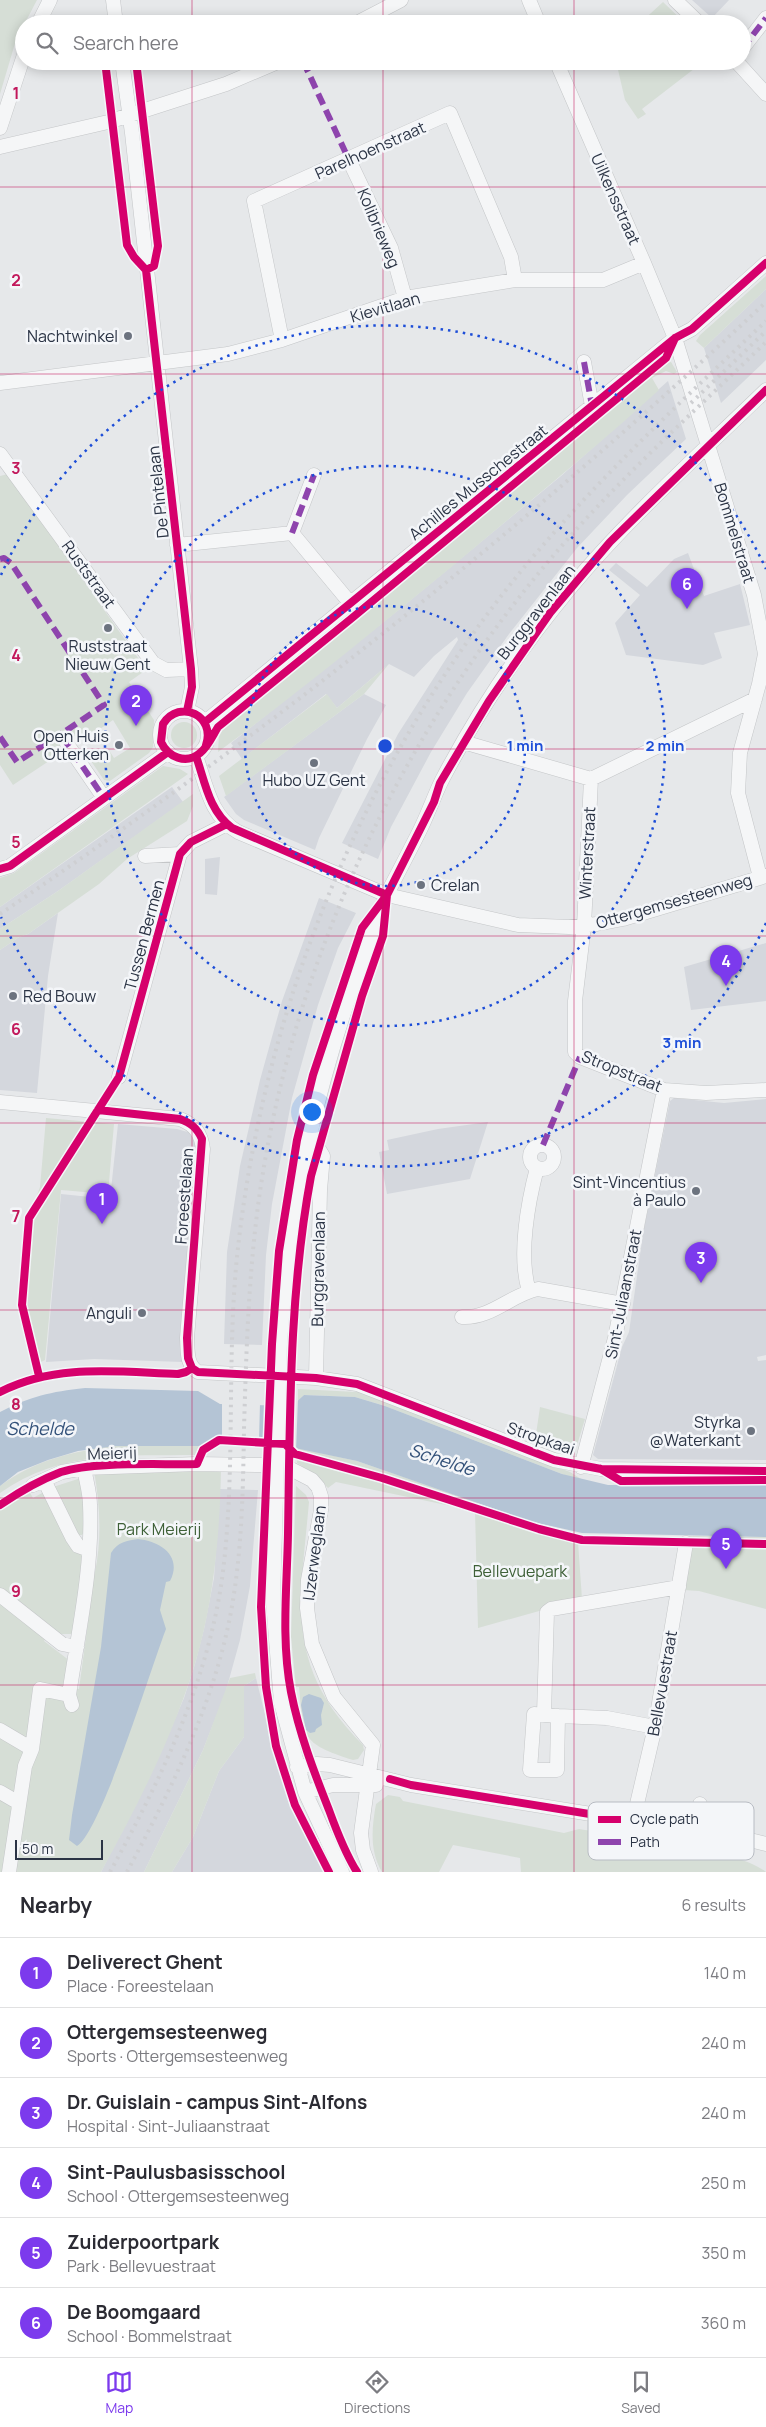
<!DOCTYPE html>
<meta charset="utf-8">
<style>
:root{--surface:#fff;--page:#f7f7f7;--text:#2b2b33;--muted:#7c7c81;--line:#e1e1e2;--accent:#7c3aed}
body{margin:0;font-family:Manrope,sans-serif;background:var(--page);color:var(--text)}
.scale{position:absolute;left:15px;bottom:12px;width:88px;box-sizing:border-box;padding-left:5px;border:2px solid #2b3445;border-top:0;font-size:14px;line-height:18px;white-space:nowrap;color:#2b3445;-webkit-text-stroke:4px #f4f6f9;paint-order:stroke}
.you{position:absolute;left:311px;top:1111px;width:18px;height:18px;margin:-12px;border:4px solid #fff;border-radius:50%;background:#1a73e8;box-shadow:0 0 0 8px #1a73e833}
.badge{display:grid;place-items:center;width:32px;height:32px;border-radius:50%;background:var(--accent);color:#fff;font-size:16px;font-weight:700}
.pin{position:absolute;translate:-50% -41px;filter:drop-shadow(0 1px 2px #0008)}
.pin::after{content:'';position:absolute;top:26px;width:18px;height:15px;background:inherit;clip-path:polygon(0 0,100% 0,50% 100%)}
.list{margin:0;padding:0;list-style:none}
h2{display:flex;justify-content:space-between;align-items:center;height:65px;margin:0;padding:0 20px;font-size:21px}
h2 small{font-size:16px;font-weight:400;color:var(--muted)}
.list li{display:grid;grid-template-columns:32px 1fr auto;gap:15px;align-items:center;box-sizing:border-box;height:70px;padding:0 20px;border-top:1px solid var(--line)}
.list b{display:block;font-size:19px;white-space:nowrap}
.list p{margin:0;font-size:16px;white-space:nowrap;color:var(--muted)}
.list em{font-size:16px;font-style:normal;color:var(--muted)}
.icon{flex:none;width:28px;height:28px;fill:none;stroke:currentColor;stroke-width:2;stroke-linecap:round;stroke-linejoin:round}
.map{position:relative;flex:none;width:766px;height:1872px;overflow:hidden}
.search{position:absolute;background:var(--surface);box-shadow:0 2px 12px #0003;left:15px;right:15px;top:15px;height:55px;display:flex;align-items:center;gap:12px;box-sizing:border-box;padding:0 18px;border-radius:28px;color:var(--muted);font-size:19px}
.sheet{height:485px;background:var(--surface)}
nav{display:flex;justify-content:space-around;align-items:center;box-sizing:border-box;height:70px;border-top:1px solid var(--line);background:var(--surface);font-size:14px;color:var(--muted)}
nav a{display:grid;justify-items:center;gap:2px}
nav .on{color:var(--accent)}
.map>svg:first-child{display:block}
.built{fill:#d4d7dd}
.green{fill:#d6ded6;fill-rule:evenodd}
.water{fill:#b4c4d5}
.pier{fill:#e6e8ea}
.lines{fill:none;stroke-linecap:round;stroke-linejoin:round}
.minor-casing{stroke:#c4c6c8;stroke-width:15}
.minor{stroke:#f5f6f7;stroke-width:14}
.rail{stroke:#cecfd2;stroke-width:4;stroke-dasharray:2.5 5;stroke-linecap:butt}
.minor-bridge-casing{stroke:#c4c6c8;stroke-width:15;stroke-linecap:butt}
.minor-bridge{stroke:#f5f6f7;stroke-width:14}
.quiet{stroke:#8e44ad;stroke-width:6;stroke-dasharray:12 6;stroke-linecap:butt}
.cycleway-casing{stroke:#f4f6f9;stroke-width:11}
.cycleway{stroke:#d6006c;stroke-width:8}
.grid{fill:none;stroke:#c2185b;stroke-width:1;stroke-opacity:0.55}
.ring{fill:none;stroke:#1d4ed8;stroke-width:2.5;stroke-dasharray:2.5 5}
.poi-dot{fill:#6c737f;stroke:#f4f6f9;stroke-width:2}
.labels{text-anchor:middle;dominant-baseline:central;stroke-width:5;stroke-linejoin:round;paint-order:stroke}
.street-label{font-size:16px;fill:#2b3445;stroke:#f4f6f9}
.poi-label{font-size:16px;fill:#2b3445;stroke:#f4f6f9;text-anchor:end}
.park-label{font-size:16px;fill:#3f6138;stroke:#f4f6f9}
.water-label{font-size:18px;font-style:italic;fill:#34527a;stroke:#f4f6f9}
.key{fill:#f4f6f9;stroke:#b8bcc3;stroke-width:1}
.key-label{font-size:14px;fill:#2b3445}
.grid-label{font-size:16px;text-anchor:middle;font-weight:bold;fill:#c2185b;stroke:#f4f6f9;stroke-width:5;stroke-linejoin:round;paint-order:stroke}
.centre{fill:#1d4ed8;stroke:#f4f6f9;stroke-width:2.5}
.ring-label{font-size:15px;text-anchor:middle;font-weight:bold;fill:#1d4ed8;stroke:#f4f6f9;stroke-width:5;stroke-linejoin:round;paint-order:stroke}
</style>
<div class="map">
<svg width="766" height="1872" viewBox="0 0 766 1872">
<rect width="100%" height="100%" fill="#e6e8ea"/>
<path class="built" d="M 692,0 L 729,0 L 712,18 Z
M 766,289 L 766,360 L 721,403 L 704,348 Z
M 668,381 L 686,439 L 627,495 L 577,548 L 509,634 L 467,693 L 431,752 L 391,827 L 378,859 L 342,843 L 398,734 L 458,640 L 457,637 L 434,656 L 414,677 L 389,664 L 337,708 L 326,694 L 242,759 L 231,743 L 401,608 L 561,476 Z
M 688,553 L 704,596 L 740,584 L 750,625 L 714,633 L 722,658 L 703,665 L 626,655 L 615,623 L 640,595 L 609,570 L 616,563 L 647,587 L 674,559 Z
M 364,694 L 386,705 L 367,739 L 319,838 L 315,850 L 244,820 L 236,814 L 224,797 Z
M 172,787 L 183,802 L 58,891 L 0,929 L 0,907 Z
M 220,857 L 217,895 L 205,894 L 205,859 Z
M 319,898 L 356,913 L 338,948 L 318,1005 L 292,1098 L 272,1204 L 266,1255 L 262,1345 L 224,1344 L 227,1252 L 240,1166 L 260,1080 L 282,1001 Z
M 58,913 L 48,976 L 37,1093 L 0,1090 L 0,950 L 19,937 L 28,934 Z
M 766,943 L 766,1001 L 691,1010 L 684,967 Z
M 674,1098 L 724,1103 L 766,1099 L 766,1355 L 757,1357 L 758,1361 L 766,1360 L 766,1460 L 598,1459 L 593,1455 L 622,1347 L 629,1332 L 643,1234 L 670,1101 Z
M 488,1122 L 470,1179 L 387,1194 L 379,1152 L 389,1150 L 387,1140 L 438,1129 Z
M 118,1124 L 177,1129 L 191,1133 L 197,1145 L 183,1362 L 94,1359 L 46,1362 L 61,1194 L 110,1199 Z
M 220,1489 L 258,1490 L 250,1586 L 240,1640 L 225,1694 L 203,1750 L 144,1872 L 101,1872 L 160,1754 L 184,1698 L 195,1664 L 204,1629 L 214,1578 Z
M 256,1678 L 280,1775 L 327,1872 L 172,1872 L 193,1837 L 219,1771 L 244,1737 L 244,1686 Z"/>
<path class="green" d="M 0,0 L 37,0 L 16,40 L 0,94 Z
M 663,2 L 686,24 L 639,24 Z
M 616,61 L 703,61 L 703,62 L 642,109 L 646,114 L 638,119 L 625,100 Z
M 766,276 L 766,289 L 704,348 L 696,341 L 700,335 Z
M 658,355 L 664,363 L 671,362 L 677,372 L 674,374 L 666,371 L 652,378 L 659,390 C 591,452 519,510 449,569 C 373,631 297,694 218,752 L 219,733 L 225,725 L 219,716 Z
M 8,474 L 143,665 L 139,668 L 141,672 L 146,670 L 129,682 L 154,720 L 153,747 L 149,753 L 110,781 L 104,780 L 91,761 L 109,750 L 114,758 L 130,748 L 113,720 L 90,736 L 88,732 L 74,740 L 76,743 L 13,785 L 0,765 L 0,476 Z
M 389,664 L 364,694 L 226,796 L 219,776 L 327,694 L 337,708 Z
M171 735a13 13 0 1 1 26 0a13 13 0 1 1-26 0Z
M 163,766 L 180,769 L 188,774 L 0,907 L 0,878 L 14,873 Z
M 193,794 L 193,806 L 187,821 L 127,859 L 99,884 L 28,934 L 19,937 L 0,950 L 0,929 L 58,891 Z
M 46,1118 L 114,1124 L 108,1194 L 61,1190 L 45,1360 L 39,1363 L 33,1332 L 24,1305 L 28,1220 L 40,1187 Z
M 298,1389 L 356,1392 L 357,1390 L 570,1472 L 586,1482 L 562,1474 L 385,1406 L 355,1397 L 304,1395 L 298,1401 Z
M 540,1407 L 585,1419 L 574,1455 L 535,1441 Z
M 116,1446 L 200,1446 L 196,1455 C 126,1456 61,1450 0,1493 L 0,1486 C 35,1460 73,1451 116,1446 Z
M 298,1448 L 357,1461 L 479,1503 L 475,1511 L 542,1533 L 578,1542 L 582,1599 L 478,1628 L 475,1511 L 336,1482 L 328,1488 L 313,1473 L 297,1463 Z
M 221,1468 C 220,1528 215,1588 200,1646 C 179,1725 140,1801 101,1872 L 0,1872 L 0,1510 L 29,1491 L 33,1498 L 53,1487 L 81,1478 C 83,1492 91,1524 82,1535 L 77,1535 L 95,1572 C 102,1539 100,1505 94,1471 ZM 77,1606 L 90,1607 L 79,1689 L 66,1687 L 70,1661 L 44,1641 L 52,1631 L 56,1634 L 73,1634 Z
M 296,1486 L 306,1495 L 309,1502 C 300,1604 284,1666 363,1745 L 364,1750 L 358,1759 L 353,1760 C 300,1743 304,1738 299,1687 L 296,1687 L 291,1637 Z
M 690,1536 L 766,1537 L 766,1609 L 699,1591 L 683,1590 Z
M 255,1673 L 256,1678 L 244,1686 L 244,1737 L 219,1771 L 193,1837 L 172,1872 L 144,1872 L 203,1750 L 230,1678 Z
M 388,1795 L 400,1797 L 403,1801 L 564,1833 L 579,1829 C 620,1836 739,1849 766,1872 L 521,1872 L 520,1858 L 453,1845 L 439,1872 L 382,1872 C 369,1850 372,1827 376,1804 Z"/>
<path class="water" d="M 85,1388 L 198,1391 L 220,1404 L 292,1406 L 304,1395 L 355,1397 L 385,1406 L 562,1474 L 608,1485 L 766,1484 L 766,1537 L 582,1533 L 529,1521 L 357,1461 L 295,1448 L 288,1441 L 218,1438 L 200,1446 L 116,1446 L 78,1451 L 48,1460 L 18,1472 L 0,1486 L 0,1412 C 31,1396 50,1392 85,1388 Z
M 138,1539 C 160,1541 183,1556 170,1581 L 166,1582 L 160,1610 L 166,1629 C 152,1665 101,1832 77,1846 L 69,1840 L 72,1815 L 101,1647 L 111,1553 C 118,1542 125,1541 138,1539 Z
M 309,1694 L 321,1698 L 324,1703 L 321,1715 L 322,1725 L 316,1729 L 315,1732 L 310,1733 L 306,1730 L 301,1705 L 303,1697 Z"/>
<path class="pier" d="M 298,1398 L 296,1451 L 287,1444 L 265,1443 L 266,1403 L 291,1404 Z
M 222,1401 L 260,1403 L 259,1442 L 222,1440 Z
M 614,1482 L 766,1482 L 766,1484 L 621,1484 Z"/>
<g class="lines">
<defs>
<path id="minor" d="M 113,0 L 116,24
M 529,0 L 539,24
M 675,0 L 700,24
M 38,24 L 50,0
M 355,24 L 401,0
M 742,49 L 766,18
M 122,61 L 132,133 L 191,669 L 192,687 L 187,711
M 556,61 L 644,263 L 675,338 L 754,595 L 765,654 L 759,684 L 740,753 L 738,793 L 760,877
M 736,61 L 766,94
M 0,128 L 24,55
M 0,147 L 108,122 L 226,84 L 280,61
M 349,160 L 391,248 L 405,298
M 282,340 L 254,201 L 450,113 L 511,257 L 515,280
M 584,362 L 592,406
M 0,383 L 228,354 L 282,340 L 405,298 L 515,280 L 603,280 L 644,263
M 0,454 L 153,663 L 166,670 L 191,669
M 292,533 L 314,475
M 177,545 L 292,533 L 351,604
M160 735a24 24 0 1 1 48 0a24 24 0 1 1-48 0Z
M 205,722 L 675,338 L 692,329 L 766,263
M 463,742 L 591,779 L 755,699
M 67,744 L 104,798
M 196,756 C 206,784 210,816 238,832 L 387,895 L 518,925 L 569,927 L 597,924 L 623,919 L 766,876
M 591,779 L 584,926 L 575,1001 L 575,1052 L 580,1057 L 664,1090 L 706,1093 L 766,1090
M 145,856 L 180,854
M 0,869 L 10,866 L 168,752
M 119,1077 L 180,854 L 191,842 L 227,824
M 0,1102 L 180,1119 C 195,1125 201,1133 203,1149 L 187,1338 C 188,1351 186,1365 198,1372 L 316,1378 L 357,1384 L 554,1460 L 601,1469 L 766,1471
M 310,1134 L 323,1156 L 320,1190 L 316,1378
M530 1157a12 12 0 1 1 24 0a12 12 0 1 1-24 0Z
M 529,1291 C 518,1256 528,1202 537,1168
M 462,1317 C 491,1319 512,1294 538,1289 L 623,1304
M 280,1344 C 288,1213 316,1085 362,961 C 370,939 377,916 387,894 C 398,873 409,852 420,830 C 428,814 434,796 442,780 C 478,711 522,646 571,587 C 630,516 700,454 766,390
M 581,1467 L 615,1338 L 664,1090
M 44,1480 L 72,1537 L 78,1546 L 89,1550
M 33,1485 L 62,1472 L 84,1468 L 197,1464 L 261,1465 L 287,1467 L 312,1480 L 318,1487 L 321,1496 L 321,1510 L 308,1580 L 307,1608 L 312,1644 L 334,1697 L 373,1745 L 361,1833 L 363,1850 L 371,1872
M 276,1499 L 273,1602 L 281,1703 L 305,1792 L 342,1872
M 0,1595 L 62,1644 L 77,1647
M 72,1705 L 69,1695 C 78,1633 93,1568 90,1505 C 90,1493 86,1480 84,1468
M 534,1714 L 558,1716 L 557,1770 L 530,1770 Z
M 544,1714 L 547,1612 L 551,1609 L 679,1587
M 558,1716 L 607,1718 L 655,1727
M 0,1730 L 32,1749
M 297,1767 L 317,1764 L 330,1765 L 411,1785 L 746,1839 L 766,1844
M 0,1792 L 19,1803
M 305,1792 L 333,1785 L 376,1785
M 633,1821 L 655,1727 L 686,1543
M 694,1831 L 700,1804
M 9,1872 L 25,1766 L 32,1749 L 40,1689 L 69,1695"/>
</defs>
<use href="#minor" class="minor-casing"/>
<use href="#minor" class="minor"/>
<path class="rail" d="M 691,403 L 766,331
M 0,914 C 271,731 528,526 766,302
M 110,1872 C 160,1781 207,1684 222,1579 C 237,1467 225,1352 239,1239 C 269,988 373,743 538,551 C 608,469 688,395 766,321
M 127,1872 C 170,1791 212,1708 230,1617 C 242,1555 243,1492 244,1429 C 246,1360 248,1291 256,1222 C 285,976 397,736 559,549 C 623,475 696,410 766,342"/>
<defs>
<path id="minor-bridge" d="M 276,1499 L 280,1344"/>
</defs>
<use href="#minor-bridge" class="minor-bridge-casing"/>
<use href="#minor-bridge" class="minor-bridge"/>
<path class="quiet" d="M 742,49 L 766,18
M 303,61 L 349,160
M 584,362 L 592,406
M 292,533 L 314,475
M 0,559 L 4,558 L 11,563 L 104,705 L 64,732
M 0,737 L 17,762 L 64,732 L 64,739 L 104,798
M 543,1145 L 580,1057"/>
<defs>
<path id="cycleway" d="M 105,61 L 127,245 L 134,257 L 146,270
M 136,61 L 158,246 L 154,266 L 146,270
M 146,270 L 191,669 L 192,687 L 187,711
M 205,722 L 675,338 L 692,329 L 766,263
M 206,745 C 216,716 180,698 163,724 L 161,742 C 168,757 186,765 200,753 C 208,747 213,735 218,727 L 352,618 L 666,358 L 675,338
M 196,756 C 205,782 209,811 232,828 L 387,895
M 0,869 L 10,866 L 168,752
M 98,1110 L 180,1119 C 191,1123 197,1128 202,1139 L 187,1338 L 188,1358 L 192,1368
M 192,1368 L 198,1372 L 316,1378 L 357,1384 L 554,1460 L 601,1469 L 766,1471
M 39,1376 L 22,1305 L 29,1218 L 119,1077 L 180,854 L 191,842 L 227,824
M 0,1392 C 56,1363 118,1372 178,1374 L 186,1372 L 192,1368
M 601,1469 L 621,1481 L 766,1480
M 0,1505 C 19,1492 40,1480 61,1472 C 94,1461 160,1465 197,1464 L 203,1450 L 219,1440 L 285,1444 L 295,1454 L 382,1478 L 539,1529 L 582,1540 L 766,1544
M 390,1779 L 411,1785 L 694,1831
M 329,1872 L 295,1805 L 276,1746 L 266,1687 L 261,1607 L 272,1344 L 279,1251 L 297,1140 L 313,1075 L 362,928 L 387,895 L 434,802 L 440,783 L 489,701 L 550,613 L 610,542 L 766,390
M 357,1872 C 345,1853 337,1832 329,1810 C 314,1772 299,1733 291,1692 C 281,1640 287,1586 288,1534 C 290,1415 289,1294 311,1176 L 362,996 L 383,936 L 387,895"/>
</defs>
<use href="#cycleway" class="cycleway-casing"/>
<use href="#cycleway" class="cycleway"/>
</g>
<path class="grid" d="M 192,0 L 192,24M 383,0 L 383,24M 574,0 L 574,24M 192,61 L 192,1872M 383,61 L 383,1872M 574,61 L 574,1872M 0,187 L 766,187M 0,374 L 766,374M 0,562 L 766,562M 0,749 L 766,749M 0,936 L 766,936M 0,1123 L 766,1123M 0,1310 L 766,1310M 0,1498 L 766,1498M 0,1685 L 766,1685"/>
<g class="ring">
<circle cx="385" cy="746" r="140"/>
<circle cx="385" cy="746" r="280"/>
<path d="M766 923A420 420 0 0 1 1 917M1 575A420 420 0 0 1 766 569"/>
</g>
<g class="poi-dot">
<circle cx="128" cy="336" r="5"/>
<circle cx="108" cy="628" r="5"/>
<circle cx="119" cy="745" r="5"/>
<circle cx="314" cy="763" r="5"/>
<circle cx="421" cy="885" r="5"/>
<circle cx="13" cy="996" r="5"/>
<circle cx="696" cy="1191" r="5"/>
<circle cx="142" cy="1313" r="5"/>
<circle cx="751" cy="1431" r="5"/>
</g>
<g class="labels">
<g class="street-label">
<text transform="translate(370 150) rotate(-24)">Parelhoenstraat</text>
<text transform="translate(616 199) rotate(66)">Uilkensstraat</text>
<text transform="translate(379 228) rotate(67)">Kolibrieweg</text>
<text transform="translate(385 307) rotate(-16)">Kievitlaan</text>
<text transform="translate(478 482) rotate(-39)">Achilles Musschestraat</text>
<text transform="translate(158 492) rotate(-96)">De Pintelaan</text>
<text transform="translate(735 533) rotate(73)">Bommelstraat</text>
<text transform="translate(89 574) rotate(54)">Ruststraat</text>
<text transform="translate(536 612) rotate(-52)">Burggravenlaan</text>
<text transform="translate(587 853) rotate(-87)">Winterstraat</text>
<text transform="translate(674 901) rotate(-16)">Ottergemsesteenweg</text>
<text transform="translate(144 935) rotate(-75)">Tussen Bermen</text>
<text transform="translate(622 1071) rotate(22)">Stropstraat</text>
<text transform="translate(184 1196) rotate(-86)">Foreestelaan</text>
<text transform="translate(318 1269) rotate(-89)">Burggravenlaan</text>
<text transform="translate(623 1294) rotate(-79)">Sint-Juliaanstraat</text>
<text transform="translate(541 1438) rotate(19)">Stropkaai</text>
<text transform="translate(112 1453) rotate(-2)">Meierij</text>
<text transform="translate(314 1553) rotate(-83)">IJzerweglaan</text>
<text transform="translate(662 1683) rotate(-80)">Bellevuestraat</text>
</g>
<g class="poi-label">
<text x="118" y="336">Nachtwinkel</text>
<text x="108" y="646" text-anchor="middle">Ruststraat<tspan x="108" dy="18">Nieuw Gent</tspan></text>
<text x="109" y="736">Open Huis<tspan x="109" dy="18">Otterken</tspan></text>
<text x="314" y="780" text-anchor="middle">Hubo UZ Gent</text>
<text x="431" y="885" text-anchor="start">Crelan</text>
<text x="23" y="996" text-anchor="start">Red Bouw</text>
<text x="686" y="1182">Sint-Vincentius<tspan x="686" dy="18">à Paulo</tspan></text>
<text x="132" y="1313">Anguli</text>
<text x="741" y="1422">Styrka<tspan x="741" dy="18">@Waterkant</tspan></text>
</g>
<g class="park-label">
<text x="159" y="1529">Park Meierij</text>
<text x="520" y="1571">Bellevuepark</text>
</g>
<g class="water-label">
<text x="40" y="1428">Schelde</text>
<text transform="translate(442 1459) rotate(18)">Schelde</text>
</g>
</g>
<rect x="588" y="1802" width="166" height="58" rx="8" class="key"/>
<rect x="598" y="1816" width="23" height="7" fill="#d6006c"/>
<rect x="598" y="1839" width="23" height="6" fill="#8e44ad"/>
<g class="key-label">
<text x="630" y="1824">Cycle path</text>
<text x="630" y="1847">Path</text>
</g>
<g class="grid-label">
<text x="16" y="99">1</text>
<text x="16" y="286">2</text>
<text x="16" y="474">3</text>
<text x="16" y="661">4</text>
<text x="16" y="848">5</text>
<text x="16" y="1035">6</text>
<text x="16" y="1222">7</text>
<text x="16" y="1410">8</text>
<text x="16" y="1597">9</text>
</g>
<circle cx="385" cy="746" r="8" class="centre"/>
<g class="ring-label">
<text x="525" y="751">1 min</text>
<text x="665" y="751">2 min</text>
<text x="682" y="1048">3 min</text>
</g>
</svg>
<div class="scale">50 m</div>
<div class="you"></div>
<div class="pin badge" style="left:102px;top:1224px">1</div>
<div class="pin badge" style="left:136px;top:726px">2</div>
<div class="pin badge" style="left:701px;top:1283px">3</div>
<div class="pin badge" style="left:726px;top:986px">4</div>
<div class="pin badge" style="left:726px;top:1569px">5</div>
<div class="pin badge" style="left:687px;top:609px">6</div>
<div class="search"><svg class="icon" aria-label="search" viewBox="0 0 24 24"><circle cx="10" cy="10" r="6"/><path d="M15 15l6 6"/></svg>Search here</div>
</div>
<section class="sheet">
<h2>Nearby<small>6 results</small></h2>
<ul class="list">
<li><span class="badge">1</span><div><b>Deliverect Ghent</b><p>Place · Foreestelaan</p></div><em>140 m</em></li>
<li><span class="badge">2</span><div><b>Ottergemsesteenweg</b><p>Sports · Ottergemsesteenweg</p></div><em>240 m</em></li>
<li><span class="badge">3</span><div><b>Dr. Guislain - campus Sint-Alfons</b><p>Hospital · Sint-Juliaanstraat</p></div><em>240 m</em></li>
<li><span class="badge">4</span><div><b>Sint-Paulusbasisschool</b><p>School · Ottergemsesteenweg</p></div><em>250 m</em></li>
<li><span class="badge">5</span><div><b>Zuiderpoortpark</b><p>Park · Bellevuestraat</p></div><em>350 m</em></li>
<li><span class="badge">6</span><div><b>De Boomgaard</b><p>School · Bommelstraat</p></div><em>360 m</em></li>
</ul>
</section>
<nav>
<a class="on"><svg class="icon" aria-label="map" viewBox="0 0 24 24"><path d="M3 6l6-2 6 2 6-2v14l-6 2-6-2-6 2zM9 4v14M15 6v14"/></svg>Map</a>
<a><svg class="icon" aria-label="directions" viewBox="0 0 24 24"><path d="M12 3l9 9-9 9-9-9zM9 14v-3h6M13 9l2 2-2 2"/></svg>Directions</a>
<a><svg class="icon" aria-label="saved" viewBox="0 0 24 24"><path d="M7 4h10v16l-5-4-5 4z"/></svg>Saved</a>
</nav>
